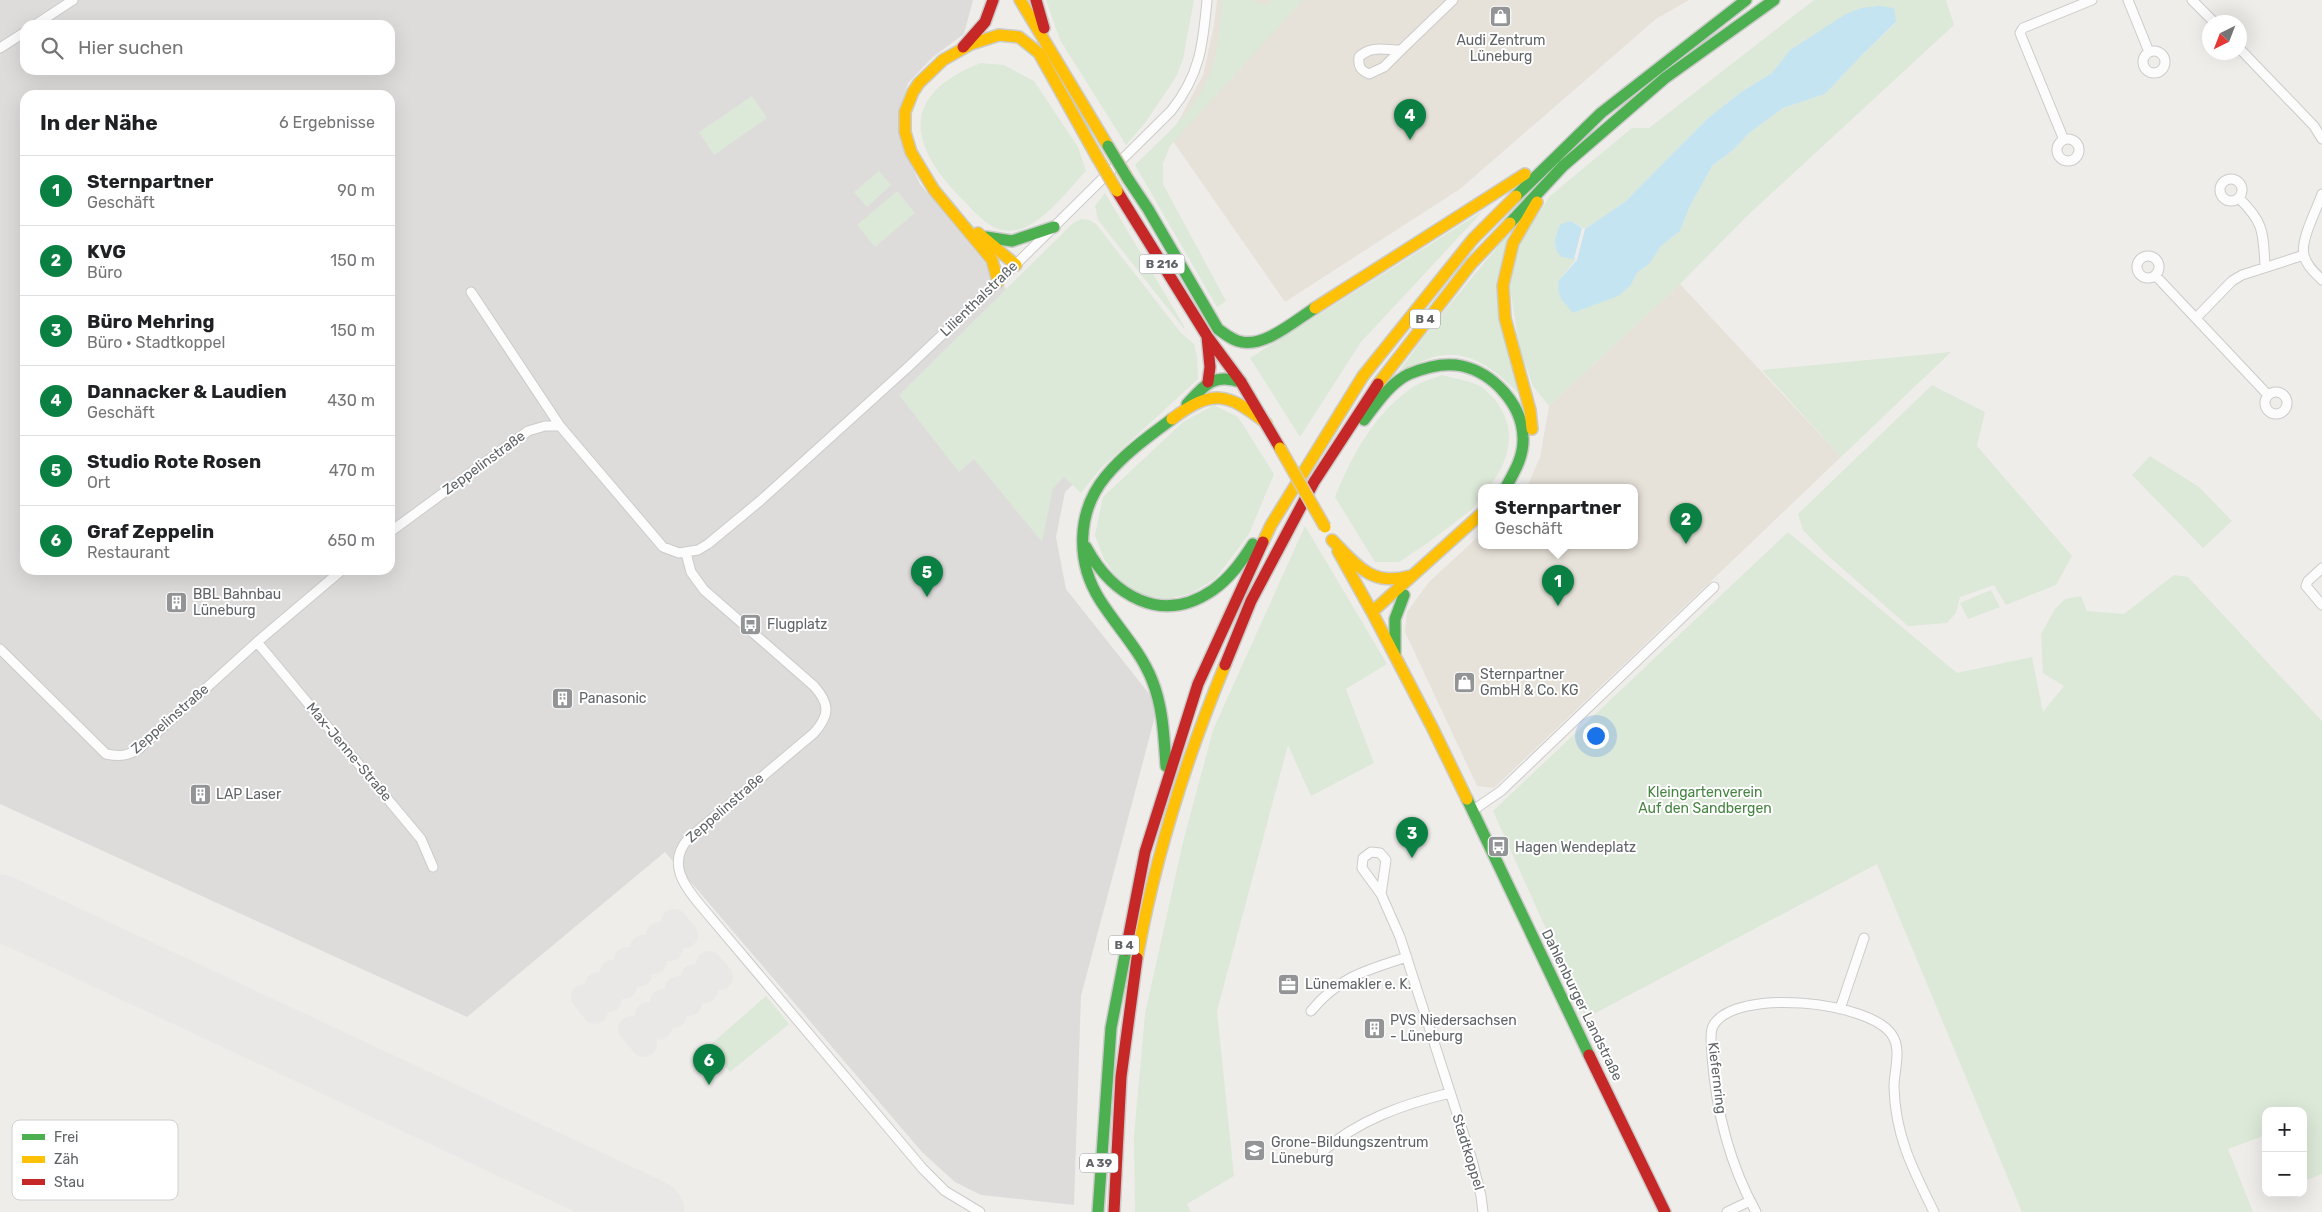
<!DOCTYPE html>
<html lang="de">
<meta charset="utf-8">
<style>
:root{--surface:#fff;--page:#f6f6f6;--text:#202124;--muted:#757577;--line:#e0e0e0;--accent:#0b8043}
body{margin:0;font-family:Rubik,sans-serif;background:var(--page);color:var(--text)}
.controls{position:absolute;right:15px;bottom:15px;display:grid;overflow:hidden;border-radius:10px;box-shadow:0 5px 20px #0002}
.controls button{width:45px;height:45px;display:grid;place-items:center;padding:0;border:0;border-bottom:1px solid var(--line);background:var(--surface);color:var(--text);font:25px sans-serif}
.compass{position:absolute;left:2202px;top:15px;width:45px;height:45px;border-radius:50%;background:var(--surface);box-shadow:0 5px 20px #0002;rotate:222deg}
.you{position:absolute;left:1595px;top:735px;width:18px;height:18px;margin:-12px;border:4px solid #fff;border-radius:50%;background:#1a73e8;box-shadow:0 0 0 8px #1a73e833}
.badge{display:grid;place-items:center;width:32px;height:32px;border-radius:50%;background:var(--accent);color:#fff;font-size:16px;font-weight:700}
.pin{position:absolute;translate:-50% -41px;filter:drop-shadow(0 1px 2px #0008)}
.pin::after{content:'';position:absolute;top:26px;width:18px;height:15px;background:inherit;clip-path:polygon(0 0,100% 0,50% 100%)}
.popup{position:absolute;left:1478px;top:484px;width:160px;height:65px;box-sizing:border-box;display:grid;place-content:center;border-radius:10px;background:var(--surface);filter:drop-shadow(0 1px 4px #0005);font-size:16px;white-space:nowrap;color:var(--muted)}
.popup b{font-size:19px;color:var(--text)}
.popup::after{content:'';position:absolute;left:50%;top:100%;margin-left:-10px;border:10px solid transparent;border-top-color:var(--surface)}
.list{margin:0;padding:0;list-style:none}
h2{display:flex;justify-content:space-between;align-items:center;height:65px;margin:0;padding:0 20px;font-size:21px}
h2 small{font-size:16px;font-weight:400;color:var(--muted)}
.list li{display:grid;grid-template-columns:32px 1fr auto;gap:15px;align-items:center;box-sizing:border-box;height:70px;padding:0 20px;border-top:1px solid var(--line)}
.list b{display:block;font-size:19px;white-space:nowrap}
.list p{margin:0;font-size:16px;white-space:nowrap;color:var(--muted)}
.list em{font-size:16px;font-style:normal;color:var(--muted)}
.icon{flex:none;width:28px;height:28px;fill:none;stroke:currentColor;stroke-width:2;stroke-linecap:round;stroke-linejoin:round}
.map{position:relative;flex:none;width:2322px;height:1212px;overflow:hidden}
.search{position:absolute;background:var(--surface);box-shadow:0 5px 20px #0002;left:20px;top:20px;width:375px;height:55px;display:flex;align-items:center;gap:12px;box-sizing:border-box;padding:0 18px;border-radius:15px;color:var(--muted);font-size:19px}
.panel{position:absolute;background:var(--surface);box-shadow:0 5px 20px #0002;left:20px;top:90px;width:375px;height:485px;border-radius:15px}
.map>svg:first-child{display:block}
.commercial{fill:#e7e2d9}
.industrial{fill:#dedcdb;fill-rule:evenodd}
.green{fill:#dce8d8;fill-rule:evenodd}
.water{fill:#c5e4f2}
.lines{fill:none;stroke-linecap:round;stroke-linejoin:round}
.taxiway{stroke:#e9e8e6;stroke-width:26}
.runway{stroke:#e9e8e6;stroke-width:65}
.street-casing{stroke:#cbcbca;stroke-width:11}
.fast-casing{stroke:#cbcbca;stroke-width:14}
.slow-casing{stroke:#cbcbca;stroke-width:14}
.jam-casing{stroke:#cbcbca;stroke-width:14}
.street{stroke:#fdfcfc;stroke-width:9}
.fast{stroke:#4caf50;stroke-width:11}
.slow{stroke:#ffc107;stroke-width:11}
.jam{stroke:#c62828;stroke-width:11}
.fast-bridge-casing{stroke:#d3cabb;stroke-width:14;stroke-linecap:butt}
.slow-bridge-casing{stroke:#d3cabb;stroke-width:14;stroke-linecap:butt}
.fast-bridge{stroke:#4caf50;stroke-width:11}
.slow-bridge{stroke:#ffc107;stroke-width:11}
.labels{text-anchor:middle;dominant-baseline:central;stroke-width:4;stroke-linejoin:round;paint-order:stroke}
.shield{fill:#fff;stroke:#909295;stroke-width:1}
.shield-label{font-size:12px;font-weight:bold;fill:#606467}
.poi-label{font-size:14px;fill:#606467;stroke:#fff;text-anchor:start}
.street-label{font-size:14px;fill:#606467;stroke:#fff}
.park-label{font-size:14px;fill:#468442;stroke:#fff}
.key{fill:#fff;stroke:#cfd0d1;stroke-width:1}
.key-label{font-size:14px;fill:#606467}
</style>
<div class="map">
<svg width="2322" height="1212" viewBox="0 0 2322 1212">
<rect width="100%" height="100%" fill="#efedea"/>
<path class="commercial" d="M 1217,0 L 1689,0 L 1656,19 L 1460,189 L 1285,302 L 1170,137 L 1203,75 L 1214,25 Z
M 1680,284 L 1841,457 L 1494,788 L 1477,786 L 1405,632 L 1407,612 L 1429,582 L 1482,533 L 1482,545 L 1634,545 L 1634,487 L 1527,487 L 1540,457 L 1549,406 Z"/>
<path class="industrial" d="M 0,0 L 973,0 L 964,34 L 933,57 L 908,83 L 900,109 L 900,140 L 920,184 L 1126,435 L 1065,492 L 1056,537 L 1066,589 L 1158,705 L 1081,996 L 1074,1205 L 981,1195 L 955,1182 L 922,1152 L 665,852 L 467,1017 L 0,804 ZM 25,25 L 390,25 L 390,70 L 25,70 ZM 25,95 L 390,95 L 390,570 L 25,570 Z"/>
<path class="green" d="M 1046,0 L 1194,0 L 1183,59 L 1176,77 L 1145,123 L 1126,145 L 1060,40 Z
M 1222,0 L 1251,0 L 1266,6 L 1272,0 L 1303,0 L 1170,146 L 1163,164 L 1163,184 L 1226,301 L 1217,307 L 1135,165 C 1166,134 1202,106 1214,62 C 1219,42 1220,20 1222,0 Z
M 1814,0 L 1946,0 L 1954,25 L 1746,217 L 1680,284 L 1549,406 L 1533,386 L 1519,346 L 1510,286 L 1518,245 L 1550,196 L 1632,128 L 1649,128 ZM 1861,8 L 1896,23 L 1861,56 L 1825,94 L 1783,108 L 1749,133 L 1733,150 L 1712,166 L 1690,206 L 1680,231 L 1661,246 L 1650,263 L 1637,273 L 1631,285 L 1618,295 L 1573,313 L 1559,280 L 1576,259 L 1555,248 L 1556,233 L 1571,221 L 1585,229 L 1626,201 L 1707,119 L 1741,92 L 1772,73 L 1790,50 L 1846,15 Z
M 981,63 L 1004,65 L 1034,81 L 1078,147 L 1086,171 C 1069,189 1042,225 1017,230 C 992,235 977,214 961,198 C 907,143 901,94 981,63 Z
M 752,96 L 767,118 L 714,155 L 699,132 Z
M 879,171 L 891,185 L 867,207 L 854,192 Z
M 897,191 L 915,213 L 875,247 L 857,225 Z
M 1105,193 L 1184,326 L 1185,330 L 1098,220 L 1095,206 Z
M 1483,211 L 1361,342 L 1300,437 L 1250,358 Z
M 1081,219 L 1089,220 L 1096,224 L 1181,333 L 1194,344 L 1197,356 L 1198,379 L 1101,468 L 1081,493 L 1064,477 L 1053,488 L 1042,542 L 974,459 L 959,472 L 899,395 L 1073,223 Z
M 1509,233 L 1496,283 L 1519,394 C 1495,369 1465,345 1428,359 C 1417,363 1407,369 1397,374 L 1432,326 Z
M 1951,352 L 1841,457 L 1762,370 Z
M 1442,375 C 1452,378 1476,382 1483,388 C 1518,417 1515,454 1489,487 L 1482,487 L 1482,496 L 1471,510 L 1429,542 L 1399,562 L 1375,562 L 1335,497 C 1352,455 1373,416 1410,389 C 1419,382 1432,379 1442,375 Z
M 1932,385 L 1985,412 L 1977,446 L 2072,556 L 2056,585 L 2006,605 L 1994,585 L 1960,597 L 1956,613 L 1947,623 L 1908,626 L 1826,554 L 1803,530 L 1798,514 Z
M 1214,405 L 1238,417 L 1274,474 L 1249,534 L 1216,578 L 1192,593 L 1168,599 L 1139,595 L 1117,578 L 1104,559 L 1095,535 L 1103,497 L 1183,422 Z
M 2150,456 L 2199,487 L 2232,521 L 2203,548 L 2132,475 Z
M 1305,526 L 1387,664 L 1346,689 L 1374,763 L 1311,796 L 1288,745 L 1217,1011 L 1234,1176 L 1187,1204 L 1191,1212 L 1135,1212 L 1134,1136 L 1145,1014 L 1182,846 L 1213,730 Z
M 1788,532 L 1957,673 L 2032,657 L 2043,712 L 2064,686 L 2043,673 L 2041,634 L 2055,609 L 2065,599 L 2081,596 L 2087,611 L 2124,614 L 2174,575 L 2188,577 L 2322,721 L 2322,1174 L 2303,1181 L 2303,1111 L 2266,1111 L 2266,1135 L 2228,1149 L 2253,1212 L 2022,1212 L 1877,864 L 1586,1018 L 1493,811 Z
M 1991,590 L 2000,607 L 1968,619 L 1960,603 Z
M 766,996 L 789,1024 L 730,1072 L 709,1046 Z"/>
<path class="water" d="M 1879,6 L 1894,8 L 1896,22 L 1861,56 L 1825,94 L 1783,108 L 1749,133 L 1733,150 L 1712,166 L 1690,206 L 1680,231 L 1661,246 L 1650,263 L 1637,273 L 1631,285 L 1618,296 L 1573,313 L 1561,299 L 1558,289 L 1559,280 L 1577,260 L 1585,229 L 1626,201 L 1707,119 L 1741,92 L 1772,73 L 1790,50 L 1846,14 L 1861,8 Z
M 1571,221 L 1582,228 L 1574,259 L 1562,257 C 1551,248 1555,234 1561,224 Z"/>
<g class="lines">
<path class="taxiway" d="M 674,922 L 685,935
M 659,935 L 670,948
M 643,948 L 654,961
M 627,960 L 639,974
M 709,964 L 720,977
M 613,973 L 624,986
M 694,977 L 705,990
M 598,985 L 609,999
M 678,989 L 689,1003
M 584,997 L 595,1011
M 663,1002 L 674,1015
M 648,1015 L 659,1027
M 631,1029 L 644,1044"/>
<path class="runway" d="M 0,907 L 652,1212"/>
<defs>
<path id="street" d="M 2128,0 L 2149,52
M 2192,0 L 2214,22
M 35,25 L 73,0
M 0,48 L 25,32
M 2240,49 L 2314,126 L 2322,139
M 1401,50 L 1384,67 L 1369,74 C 1360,70 1358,66 1359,57 C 1371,45 1385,50 1401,50 L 1453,0
M2143 62a11 11 0 1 1 22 0a11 11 0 1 1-22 0Z
M2057 150a11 11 0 1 1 22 0a11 11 0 1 1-22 0Z
M 2064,140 L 2020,33 L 2023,28 L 2092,0
M2220 190a11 11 0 1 1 22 0a11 11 0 1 1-22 0Z
M 2322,194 C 2317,209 2300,240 2304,255 C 2306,265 2315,273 2322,280
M 2239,198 C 2264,223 2263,231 2265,266
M2137 267a11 11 0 1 1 22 0a11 11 0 1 1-22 0Z
M 2155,275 L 2268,395
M 471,292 L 560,426
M 2196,318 L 2232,281 L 2242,275 L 2304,255
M2265 403a11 11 0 1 1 22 0a11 11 0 1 1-22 0Z
M 390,532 L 528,431 L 545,426 L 560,426 L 663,547 L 679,553 L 698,550 L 708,544 L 760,501 L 906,369 L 998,282 L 1171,111 C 1200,75 1203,45 1207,0
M 686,553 L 691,572 L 704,590 L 814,686 C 830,704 830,715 814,733 L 688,839 C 667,863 684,886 701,906 L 923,1169 L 945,1191 L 980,1212
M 2322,568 L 2308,581 L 2306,586 L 2322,605
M 257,642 L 421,839 L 433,867
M 0,649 L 106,754 C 120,757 128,756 140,748 L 257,642 L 342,570
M 1472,811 L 1501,791 L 1714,587
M 1381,894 L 1386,860 L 1380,853 L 1371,852 L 1363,858 L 1362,868 L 1381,894 L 1400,937 L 1472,1160 L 1481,1196 L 1483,1212
M 1840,1009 L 1864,938
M 1311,1011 C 1340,976 1365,971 1407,957
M 1322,1152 C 1358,1120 1404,1104 1450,1093
M 1727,1212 L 1750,1201
M 1756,1212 C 1730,1165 1716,1109 1712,1056 C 1712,1047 1709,1034 1713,1026 C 1734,987 1870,1001 1892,1035 C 1902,1049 1894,1071 1894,1087 C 1895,1135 1913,1170 1934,1212"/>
<path id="fast" d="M 1128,179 L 1148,209 L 1218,329 C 1225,334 1233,341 1242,342 C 1265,347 1296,320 1315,308
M 1516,196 L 1601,113 L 1746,0
M 1510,223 L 1563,166 L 1665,78 L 1774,0
M 986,237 L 1012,241 L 1054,227
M 1187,404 C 1205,385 1213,373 1241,382
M 1364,420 C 1377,403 1390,383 1409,374 C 1426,367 1444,362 1462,366 C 1493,373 1522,404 1523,437 C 1524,456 1515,471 1506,487
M 1086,547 C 1112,595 1161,626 1213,590 C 1230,578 1242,561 1253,544
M 1395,653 L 1395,619 L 1404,595
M 1166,766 C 1164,737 1163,707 1152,680 C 1140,650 1117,627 1100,600 C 1076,562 1076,512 1106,476 C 1124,454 1149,436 1172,419
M 1467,799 L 1589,1055
M 1098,1212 L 1111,1028 L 1126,950"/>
<path id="slow" d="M 1020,0 L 1108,146
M 978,233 L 1016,265
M 998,282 L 992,260 L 934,190 L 911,152 L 905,132 L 905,112 L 913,92 L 919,83 L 943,60 L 971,44 L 999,35 L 1019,37 L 1039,53 L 1097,157
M 1315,308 L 1525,174
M 1378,384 L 1471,264 L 1510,223
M 1172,419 C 1213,388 1228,393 1266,423
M 1532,429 L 1530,410 L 1505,318 L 1503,285 L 1513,243 L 1537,202
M 1332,540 C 1357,565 1371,587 1410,576
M 1263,542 L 1271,525 L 1363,376 L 1473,239 L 1516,196
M 1338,551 L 1372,612
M 1372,612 L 1432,727 L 1467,799
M 1372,612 L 1482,513
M 1137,958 C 1155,857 1186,759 1225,665"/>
<path id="jam" d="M 1036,0 L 1044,28
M 963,47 L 985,22 L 993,0
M 1117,191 L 1207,336 L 1241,382 L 1280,448
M 1207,336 L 1210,367 L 1208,382
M 1225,665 L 1251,601 L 1314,482 L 1378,384
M 1126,950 L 1145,852 L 1198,684 L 1263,542
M 1589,1055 L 1665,1212
M 1114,1212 L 1121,1077 L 1137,958"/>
</defs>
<use href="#street" class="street-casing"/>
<use href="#fast" class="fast-casing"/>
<use href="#slow" class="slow-casing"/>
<use href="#jam" class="jam-casing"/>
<use href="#street" class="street"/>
<use href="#fast" class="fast"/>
<use href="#slow" class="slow"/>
<use href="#jam" class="jam"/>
<defs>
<path id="fast-bridge" d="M 1108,146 L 1128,179"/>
<path id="slow-bridge" d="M 1097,157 L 1117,191
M 1280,448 L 1325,527"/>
</defs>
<use href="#fast-bridge" class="fast-bridge-casing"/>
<use href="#slow-bridge" class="slow-bridge-casing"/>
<use href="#fast-bridge" class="fast-bridge"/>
<use href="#slow-bridge" class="slow-bridge"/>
</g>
<defs>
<symbol id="shop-square" viewBox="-11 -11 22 22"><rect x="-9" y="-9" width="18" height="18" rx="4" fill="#929495" stroke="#fff"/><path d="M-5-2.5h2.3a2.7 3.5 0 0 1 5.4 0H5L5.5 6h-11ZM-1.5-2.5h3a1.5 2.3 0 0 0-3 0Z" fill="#fff"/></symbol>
<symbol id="building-square" viewBox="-11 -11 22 22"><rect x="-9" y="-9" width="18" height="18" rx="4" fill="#929495" stroke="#fff"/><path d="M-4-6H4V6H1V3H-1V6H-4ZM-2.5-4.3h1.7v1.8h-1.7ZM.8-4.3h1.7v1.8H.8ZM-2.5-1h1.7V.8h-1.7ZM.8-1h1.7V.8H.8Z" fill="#fff"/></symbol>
<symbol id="bus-square" viewBox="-11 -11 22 22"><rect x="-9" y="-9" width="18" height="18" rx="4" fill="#929495" stroke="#fff"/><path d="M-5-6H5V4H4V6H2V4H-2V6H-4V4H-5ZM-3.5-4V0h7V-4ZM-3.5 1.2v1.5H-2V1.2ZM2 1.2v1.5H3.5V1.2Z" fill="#fff"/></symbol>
<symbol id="office-square" viewBox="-11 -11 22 22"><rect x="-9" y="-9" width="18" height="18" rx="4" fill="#929495" stroke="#fff"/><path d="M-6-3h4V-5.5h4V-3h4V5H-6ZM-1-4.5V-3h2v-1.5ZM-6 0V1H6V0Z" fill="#fff"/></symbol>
<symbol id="school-square" viewBox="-11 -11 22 22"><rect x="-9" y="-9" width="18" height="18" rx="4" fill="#929495" stroke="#fff"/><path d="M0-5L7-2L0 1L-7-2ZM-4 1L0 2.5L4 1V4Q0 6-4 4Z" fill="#fff"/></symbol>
</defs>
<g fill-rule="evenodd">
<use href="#shop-square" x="1488" y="4" width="25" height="25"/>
<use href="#building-square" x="164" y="590" width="25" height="25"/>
<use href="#bus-square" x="738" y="612" width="25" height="25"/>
<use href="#shop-square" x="1452" y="670" width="25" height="25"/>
<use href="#building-square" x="550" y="686" width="25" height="25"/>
<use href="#building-square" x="188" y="782" width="25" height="25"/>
<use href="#bus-square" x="1486" y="834" width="25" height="25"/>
<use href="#office-square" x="1276" y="972" width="25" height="25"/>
<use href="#building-square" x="1362" y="1016" width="25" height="25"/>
<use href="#school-square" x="1242" y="1138" width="25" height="25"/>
</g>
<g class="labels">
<g class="shield">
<rect x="1139.5" y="254.5" width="45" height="19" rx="4"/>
<rect x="1410" y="309.5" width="30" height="19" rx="4"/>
<rect x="1109" y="935.5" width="30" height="19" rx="4"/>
<rect x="1080" y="1153.5" width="38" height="19" rx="4"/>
</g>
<g class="shield-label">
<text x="1162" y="264">B 216</text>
<text x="1425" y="319">B 4</text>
<text x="1124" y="945">B 4</text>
<text x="1099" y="1163">A 39</text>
</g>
<g class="poi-label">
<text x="1501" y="40" text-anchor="middle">Audi Zentrum<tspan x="1501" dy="16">Lüneburg</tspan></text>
<text x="193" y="594">BBL Bahnbau<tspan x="193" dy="16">Lüneburg</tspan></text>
<text x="767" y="624">Flugplatz</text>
<text x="1480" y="674">Sternpartner<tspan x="1480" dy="16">GmbH &amp; Co. KG</tspan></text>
<text x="579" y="698">Panasonic</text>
<text x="216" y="794">LAP Laser</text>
<text x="1515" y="847">Hagen Wendeplatz</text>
<text x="1305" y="984">Lünemakler e. K.</text>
<text x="1390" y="1020">PVS Niedersachsen<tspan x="1390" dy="16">- Lüneburg</tspan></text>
<text x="1271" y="1142">Grone-Bildungszentrum<tspan x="1271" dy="16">Lüneburg</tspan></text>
</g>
<g class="street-label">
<text transform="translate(979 299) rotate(-44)">Lilienthalstraße</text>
<text transform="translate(484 463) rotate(-36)">Zeppelinstraße</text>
<text transform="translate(170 719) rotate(-41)">Zeppelinstraße</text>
<text transform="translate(349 752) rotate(50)">Max-Jenne-Straße</text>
<text transform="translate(725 808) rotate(-41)">Zeppelinstraße</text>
<text transform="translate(1582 1005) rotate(64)">Dahlenburger Landstraße</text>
<text transform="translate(1717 1078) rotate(83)">Kiefernring</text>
<text transform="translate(1468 1152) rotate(73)">Stadtkoppel</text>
</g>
<g class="park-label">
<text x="1705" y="792">Kleingartenverein<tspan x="1705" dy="16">Auf den Sandbergen</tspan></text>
</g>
</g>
<rect x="12" y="1120" width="166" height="80" rx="8" class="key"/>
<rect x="22" y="1134" width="23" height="6" fill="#4caf50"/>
<rect x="22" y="1156" width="23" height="7" fill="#ffc107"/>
<rect x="22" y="1179" width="23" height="6" fill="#c62828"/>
<g class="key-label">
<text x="54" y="1142">Frei</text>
<text x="54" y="1164">Zäh</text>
<text x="54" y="1187">Stau</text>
</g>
</svg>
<div class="controls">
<button>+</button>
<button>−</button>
</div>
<svg class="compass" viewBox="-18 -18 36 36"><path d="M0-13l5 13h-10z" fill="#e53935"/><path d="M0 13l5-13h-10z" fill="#757577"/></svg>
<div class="you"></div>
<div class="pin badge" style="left:1558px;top:606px">1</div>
<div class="popup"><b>Sternpartner</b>Geschäft</div>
<div class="pin badge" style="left:1686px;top:544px">2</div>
<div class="pin badge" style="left:1412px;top:858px">3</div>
<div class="pin badge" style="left:1410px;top:140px">4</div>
<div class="pin badge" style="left:927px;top:597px">5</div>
<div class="pin badge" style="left:709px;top:1085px">6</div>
<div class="search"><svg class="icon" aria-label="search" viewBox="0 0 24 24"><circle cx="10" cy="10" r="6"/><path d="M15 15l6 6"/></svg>Hier suchen</div>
<section class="panel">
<h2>In der Nähe<small>6 Ergebnisse</small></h2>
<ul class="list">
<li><span class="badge">1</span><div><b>Sternpartner</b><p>Geschäft</p></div><em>90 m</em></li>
<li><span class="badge">2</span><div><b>KVG</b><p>Büro</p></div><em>150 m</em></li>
<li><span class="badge">3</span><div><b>Büro Mehring</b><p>Büro · Stadtkoppel</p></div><em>150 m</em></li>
<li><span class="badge">4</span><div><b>Dannacker &amp; Laudien</b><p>Geschäft</p></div><em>430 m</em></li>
<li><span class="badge">5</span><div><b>Studio Rote Rosen</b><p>Ort</p></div><em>470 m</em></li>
<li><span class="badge">6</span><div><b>Graf Zeppelin</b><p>Restaurant</p></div><em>650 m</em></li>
</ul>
</section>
</div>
